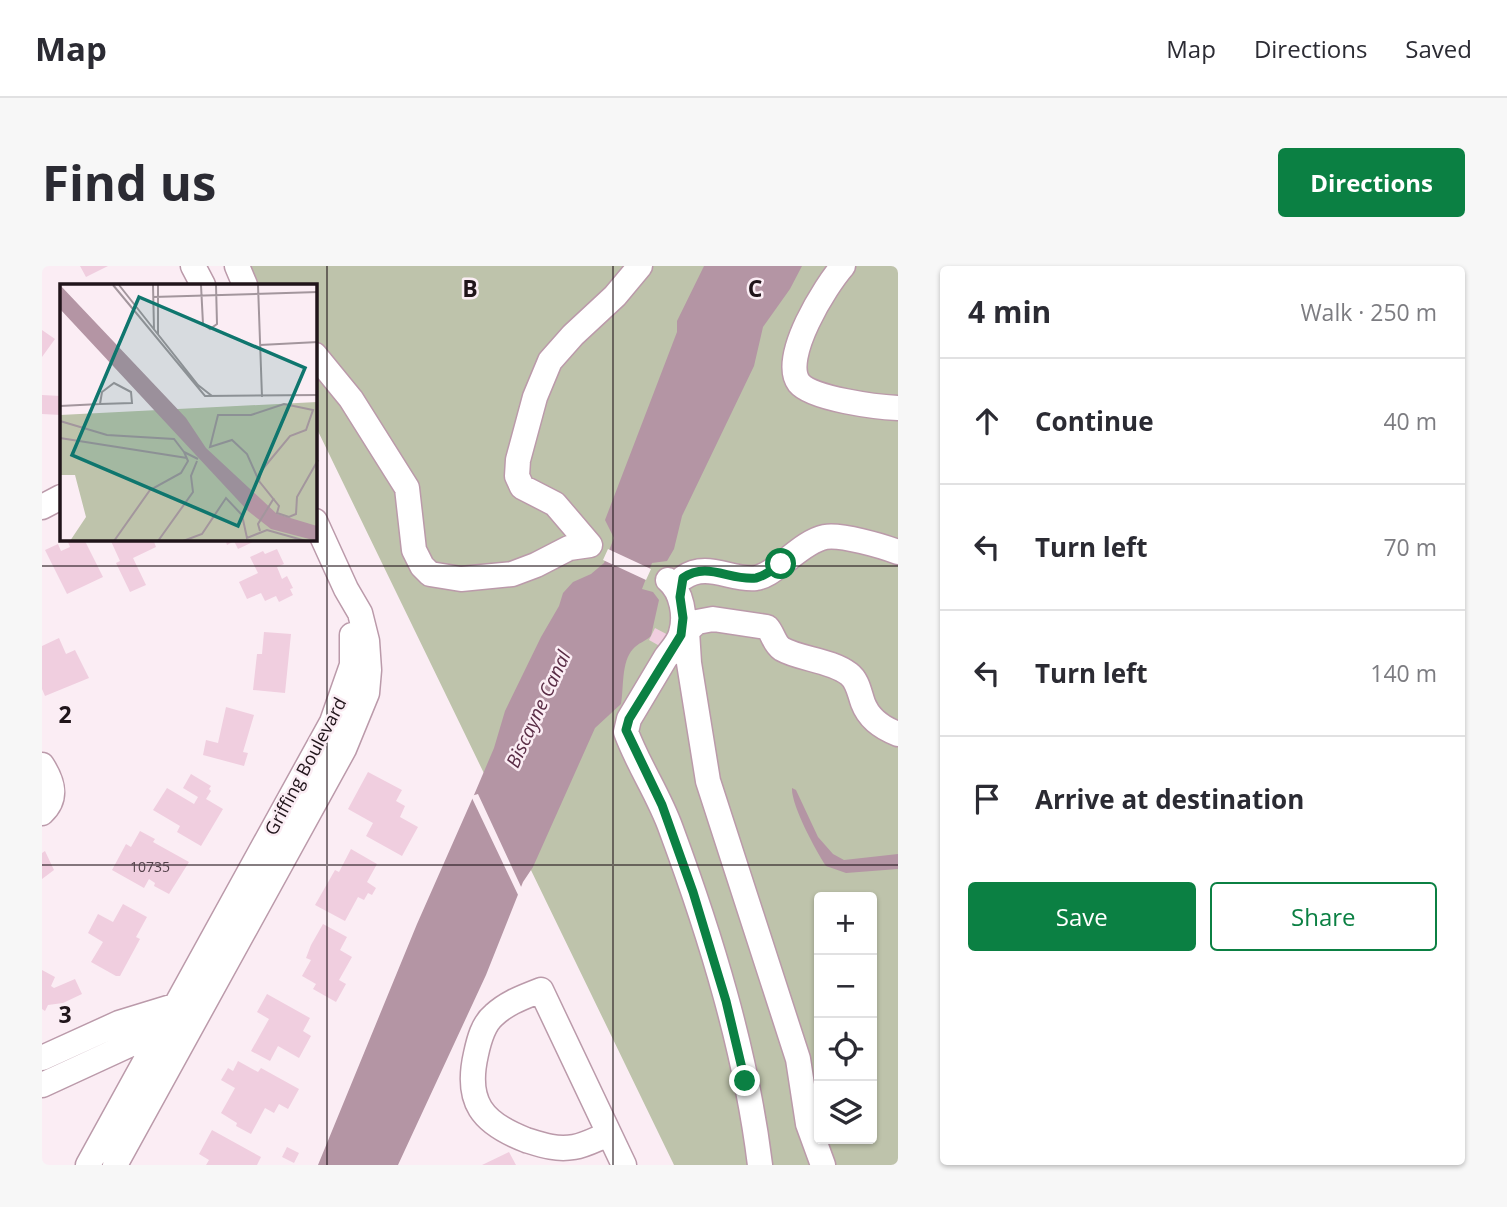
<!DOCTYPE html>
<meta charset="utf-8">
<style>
:root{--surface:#fff;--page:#f7f7f7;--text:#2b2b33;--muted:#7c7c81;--line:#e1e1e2;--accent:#0b8043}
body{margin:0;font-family:"Open Sans",sans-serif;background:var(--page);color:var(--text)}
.controls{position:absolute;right:21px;bottom:21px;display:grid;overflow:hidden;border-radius:7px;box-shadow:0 2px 5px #0004}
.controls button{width:63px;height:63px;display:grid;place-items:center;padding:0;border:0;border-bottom:2px solid var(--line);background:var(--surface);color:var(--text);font:35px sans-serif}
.stop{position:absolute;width:21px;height:21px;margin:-16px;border:5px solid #0b8043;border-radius:50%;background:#fff}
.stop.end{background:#0b8043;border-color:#fff;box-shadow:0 2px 7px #0008}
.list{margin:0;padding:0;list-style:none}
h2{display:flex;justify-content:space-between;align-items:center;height:91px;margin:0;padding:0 28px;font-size:30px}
h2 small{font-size:23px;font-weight:400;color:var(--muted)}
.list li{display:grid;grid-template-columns:46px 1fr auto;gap:21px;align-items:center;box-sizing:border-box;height:126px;padding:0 28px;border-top:2px solid var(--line)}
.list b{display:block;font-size:26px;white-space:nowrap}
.list em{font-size:23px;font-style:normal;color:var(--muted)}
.actions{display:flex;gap:14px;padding:21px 28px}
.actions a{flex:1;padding:16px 0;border:2px solid var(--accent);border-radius:7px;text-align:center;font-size:24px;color:var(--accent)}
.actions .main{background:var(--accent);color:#fff}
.icon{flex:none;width:38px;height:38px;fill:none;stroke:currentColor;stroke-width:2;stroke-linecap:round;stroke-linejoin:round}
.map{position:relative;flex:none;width:856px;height:899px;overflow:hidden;border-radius:7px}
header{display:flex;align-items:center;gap:42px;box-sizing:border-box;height:98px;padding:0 35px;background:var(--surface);border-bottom:2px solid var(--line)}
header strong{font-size:33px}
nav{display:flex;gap:38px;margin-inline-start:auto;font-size:24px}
.intro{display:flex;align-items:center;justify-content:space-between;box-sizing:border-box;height:168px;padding:0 42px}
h1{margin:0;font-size:49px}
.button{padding:18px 32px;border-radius:7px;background:var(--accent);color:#fff;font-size:24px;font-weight:700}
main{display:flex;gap:42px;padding:0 42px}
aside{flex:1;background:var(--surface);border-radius:7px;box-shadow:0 2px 5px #0004}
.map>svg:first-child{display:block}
.green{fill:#bec3ab;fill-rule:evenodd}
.water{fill:#b495a4}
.pier{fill:#fbedf4}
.building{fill:#f0cedf}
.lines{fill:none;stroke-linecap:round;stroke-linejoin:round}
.minor-casing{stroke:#bb9aaa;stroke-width:27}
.minor{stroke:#fff;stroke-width:24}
.route{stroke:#0b8043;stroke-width:9}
.grid{fill:none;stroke:#20141a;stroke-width:2;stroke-opacity:0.55}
.labels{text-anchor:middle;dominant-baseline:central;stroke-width:5;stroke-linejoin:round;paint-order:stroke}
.number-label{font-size:14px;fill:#54424b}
.street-label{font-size:18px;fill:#20141a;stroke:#fbedf4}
.water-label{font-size:19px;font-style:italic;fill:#592c45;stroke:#fbedf4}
.inset-road{fill:none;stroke:#a3969d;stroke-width:2}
.view{fill:#0f766e;fill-opacity:0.15;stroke:#0f766e;stroke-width:3.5}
.inset-edge{fill:none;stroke:#20141a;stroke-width:3.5}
.grid-label{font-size:23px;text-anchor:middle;font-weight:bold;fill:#20141a;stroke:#fbedf4;stroke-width:5;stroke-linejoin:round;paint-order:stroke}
</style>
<header>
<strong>Map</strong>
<nav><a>Map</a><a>Directions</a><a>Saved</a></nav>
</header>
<div class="intro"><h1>Find us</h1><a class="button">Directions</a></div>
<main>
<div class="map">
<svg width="856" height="899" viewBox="0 0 856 899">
<rect width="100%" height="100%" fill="#fbedf4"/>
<path class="green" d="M 195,0 L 856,0 L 856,899 L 632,899 L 273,159 L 273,19 L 205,19 ZM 777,631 L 830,631 L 830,873 L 777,873 Z"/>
<path class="water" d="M 662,0 L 760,0 L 748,23 L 721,61 L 712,100 L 640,250 L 632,283 L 625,295 L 610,297 L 600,323 L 611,326 L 617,334 L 609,370 C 604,375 596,377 591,383 C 579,396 582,422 579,438 L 553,462 L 491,601 L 481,616 L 444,709 L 356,899 L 276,899 L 375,658 L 432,529 L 452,482 L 463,445 L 499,371 L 517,340 L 521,327 L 531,316 L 549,308 L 562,297 L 572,272 L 563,254 L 635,66 L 635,55 Z
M 750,522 L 754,524 L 776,571 L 791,588 L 802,594 L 856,588 L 856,603 L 804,607 L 784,600 C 774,585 749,539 750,522 Z"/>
<path class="pier" d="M 566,283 L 609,303 L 604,314 L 561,294 Z
M 436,528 L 481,625 L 478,633 L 429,530 Z"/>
<path class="building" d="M 38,0 L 66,0 L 44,11 Z
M 0,64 L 13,73 L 0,91 Z
M 0,129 L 19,130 L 19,149 L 0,148 Z
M 32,273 L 42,273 L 61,311 L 25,328 L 3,284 L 16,278 L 19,285 L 28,281 L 26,276 Z
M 68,273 L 111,273 L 114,281 L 91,292 L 104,319 L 88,326 L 74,297 L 78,295 Z
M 183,273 L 217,273 L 196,283 L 192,275 L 185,279 Z
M 235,283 L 242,298 L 235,301 L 240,313 L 245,310 L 251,322 L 248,323 L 251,329 L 237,336 L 234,330 L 223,335 L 219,327 L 205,333 L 197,316 L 216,307 L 208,291 L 221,285 L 223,288 Z
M 613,362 L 630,371 L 623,383 L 607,374 Z
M 222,366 L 249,368 L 243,427 L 211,424 L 215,388 L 220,388 Z
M 17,372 L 24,388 L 33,384 L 47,412 L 3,430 L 0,423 L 0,380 Z
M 184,441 L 212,449 L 201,486 L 206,487 L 202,500 L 161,489 L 164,474 L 176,477 Z
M 326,506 L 360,524 L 354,535 L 363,540 L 358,551 L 376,561 L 360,590 L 324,570 L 331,557 L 306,543 Z
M 149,508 L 169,520 L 167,523 L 169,525 L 164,533 L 181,543 L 159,580 L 135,566 L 138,560 L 111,544 L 125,522 L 152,538 L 156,531 L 141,522 Z
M 98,565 L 113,573 L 111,576 L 147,596 L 127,628 L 112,620 L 113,617 L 107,613 L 102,622 L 70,604 L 84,578 L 89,581 Z
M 309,583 L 335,598 L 325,616 L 334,622 L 330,629 L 326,627 L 322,634 L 316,631 L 303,655 L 273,639 L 293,604 L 297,606 Z
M 3,585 L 12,604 L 0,613 L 0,587 Z
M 81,638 L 105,651 L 94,671 L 98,673 L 78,710 L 74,710 L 49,696 L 61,676 L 46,667 L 56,648 L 71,656 Z
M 281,658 L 305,671 L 298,684 L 310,691 L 297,714 L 304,718 L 294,736 L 271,723 L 274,718 L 260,710 L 269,694 L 264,692 L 269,679 Z
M 0,704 L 13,711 L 9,720 L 12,722 L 33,713 L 40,728 L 21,737 L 6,739 L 3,745 L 0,743 Z
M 225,728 L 268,752 L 261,765 L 269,770 L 257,792 L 236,780 L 228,795 L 209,785 L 227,753 L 215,746 Z
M 196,795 L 216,806 L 219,802 L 257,823 L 246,843 L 237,838 L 232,847 L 223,842 L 209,868 L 194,860 L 195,857 L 179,847 L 193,822 L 179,814 L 186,802 L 191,805 Z
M 170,864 L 219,891 L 215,899 L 164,899 L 167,894 L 157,888 Z
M 245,881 L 257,887 L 252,897 L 240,891 Z
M 467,886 L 474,899 L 440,899 Z"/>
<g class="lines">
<defs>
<path id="minor" d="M 151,0 L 161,19
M 195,0 L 203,19
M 801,0 C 784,19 738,92 757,117 C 770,133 835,141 856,142
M 273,89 L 309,133 L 365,222 L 372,284 L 380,300 L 388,308 L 419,313 L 470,308 L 494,299 L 527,282 L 548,279 L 513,238 L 480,221 L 475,210 L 476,194 L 493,131 L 508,95 L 531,69 L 573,30 L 598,0
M 0,241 L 19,231
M 641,312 C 665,295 689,315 714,312 C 726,310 736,300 746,293 C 756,285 769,274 783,271 C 799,268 840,280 856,286
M 626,314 C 640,326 644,350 639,367 C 637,376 629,384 624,391 L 639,379 L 645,365 L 655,356 L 671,353 L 725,361 C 731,367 732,378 740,383 C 757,393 789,394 807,408 C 816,415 817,426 821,437 C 827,453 840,462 856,468
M 645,365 L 647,397 L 666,515 L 756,793 L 766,858 L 781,899
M 624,391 L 587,453 L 584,466 C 596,499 617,529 629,563 C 669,671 704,785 718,899
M 0,499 C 11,516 16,532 0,547
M 0,792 L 77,757 L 139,738
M 0,819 L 102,772 L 125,767
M 567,868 C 556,872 544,879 532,881 C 514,884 500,879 484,874 C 440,857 423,836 434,788 C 437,774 441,758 452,749 C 466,736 482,731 499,724 L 582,899
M 46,899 L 290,456 L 310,399 L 310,369
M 73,899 L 302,483 L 325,427 L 327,404 L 325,375 L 318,347 L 304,323 L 273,255"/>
</defs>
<use href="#minor" class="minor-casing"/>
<use href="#minor" class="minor"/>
</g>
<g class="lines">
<path class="route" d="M 703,815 L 684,735 L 651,626 L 620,539 L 584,464 L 587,453 L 639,369 L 641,352 L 638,331 L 641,312 C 665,295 688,315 714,312 C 723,310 731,303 739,298"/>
</g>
<path class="grid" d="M 285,0 L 285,899M 571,0 L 571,899M 0,300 L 856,300M 0,599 L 856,599"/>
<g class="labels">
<g class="number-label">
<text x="108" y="600">10735</text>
</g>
<g class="street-label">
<text transform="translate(263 500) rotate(-62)">Griffing Boulevard</text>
</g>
<g class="water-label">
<text transform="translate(496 443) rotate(-65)">Biscayne Canal</text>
</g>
</g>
<g transform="translate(18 18)">
<rect width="257" height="257" fill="#fbedf4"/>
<path d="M 257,118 L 257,257 L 10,257 L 26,233 L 15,191 L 0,191 L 0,131 Z" fill="#bec3ab"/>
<path d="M 0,1 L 126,134 L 146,164 L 217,230 L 257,242 L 257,257 L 211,245 L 188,227 L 0,25 Z" fill="#b495a4"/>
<path class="inset-road" d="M 53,1 L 145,112 L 258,111M 59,1 L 138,101 L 152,112M 93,1 L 94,46M 98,1 L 98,50M 141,1 L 143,40 L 150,45 L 157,40 L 156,1M 198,1 L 202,113M 93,13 L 258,8M 200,61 L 258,58M 0,122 L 40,120 L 72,119 L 71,108 L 54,99 L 42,108 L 40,120M 0,137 L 47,151 L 114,155 L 124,168M 0,154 L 127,174M 199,197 L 187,170 L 172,156 L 150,163 L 158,131 L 191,131 L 224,120 L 253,126 L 246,146 L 230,152 L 201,187 L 199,197 L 219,222 L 217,229 L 229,233 L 236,230 L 237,213 L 258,176M 200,247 L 198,240 L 214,214M 54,257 L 90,206 L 121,189 L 128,177 L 124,168 L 138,175M 98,257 L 133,208 L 131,192 L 137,177M 123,257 L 142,250 L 166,214 L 182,231 L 187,254 L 207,246 L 246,257"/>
<path class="view" d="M 79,13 L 245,84 L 178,242 L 12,171 Z"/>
<rect width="257" height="257" class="inset-edge"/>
</g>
<g class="grid-label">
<text x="428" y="31">B</text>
<text x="713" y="31">C</text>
<text x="23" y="457">2</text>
<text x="23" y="757">3</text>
</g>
</svg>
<div class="controls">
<button>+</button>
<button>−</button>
<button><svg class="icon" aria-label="locate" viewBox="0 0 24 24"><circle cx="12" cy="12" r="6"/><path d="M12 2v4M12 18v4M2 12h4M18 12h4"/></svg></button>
<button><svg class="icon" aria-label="layers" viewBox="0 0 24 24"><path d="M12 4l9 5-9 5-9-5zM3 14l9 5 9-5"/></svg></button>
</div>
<div class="stop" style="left:739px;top:298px"></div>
<div class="stop end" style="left:703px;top:815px"></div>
</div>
<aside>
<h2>4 min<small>Walk · 250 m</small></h2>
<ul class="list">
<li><svg class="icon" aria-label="ahead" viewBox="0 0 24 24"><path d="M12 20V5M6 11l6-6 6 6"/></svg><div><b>Continue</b></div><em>40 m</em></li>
<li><svg class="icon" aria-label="left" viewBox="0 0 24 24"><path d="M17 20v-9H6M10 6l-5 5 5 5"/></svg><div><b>Turn left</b></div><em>70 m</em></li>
<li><svg class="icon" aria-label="left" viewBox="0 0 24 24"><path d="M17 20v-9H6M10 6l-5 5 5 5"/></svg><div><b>Turn left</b></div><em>140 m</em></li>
<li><svg class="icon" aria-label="arrive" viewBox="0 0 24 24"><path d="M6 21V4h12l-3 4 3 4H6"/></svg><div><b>Arrive at destination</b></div></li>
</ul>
<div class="actions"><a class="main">Save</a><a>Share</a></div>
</aside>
</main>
